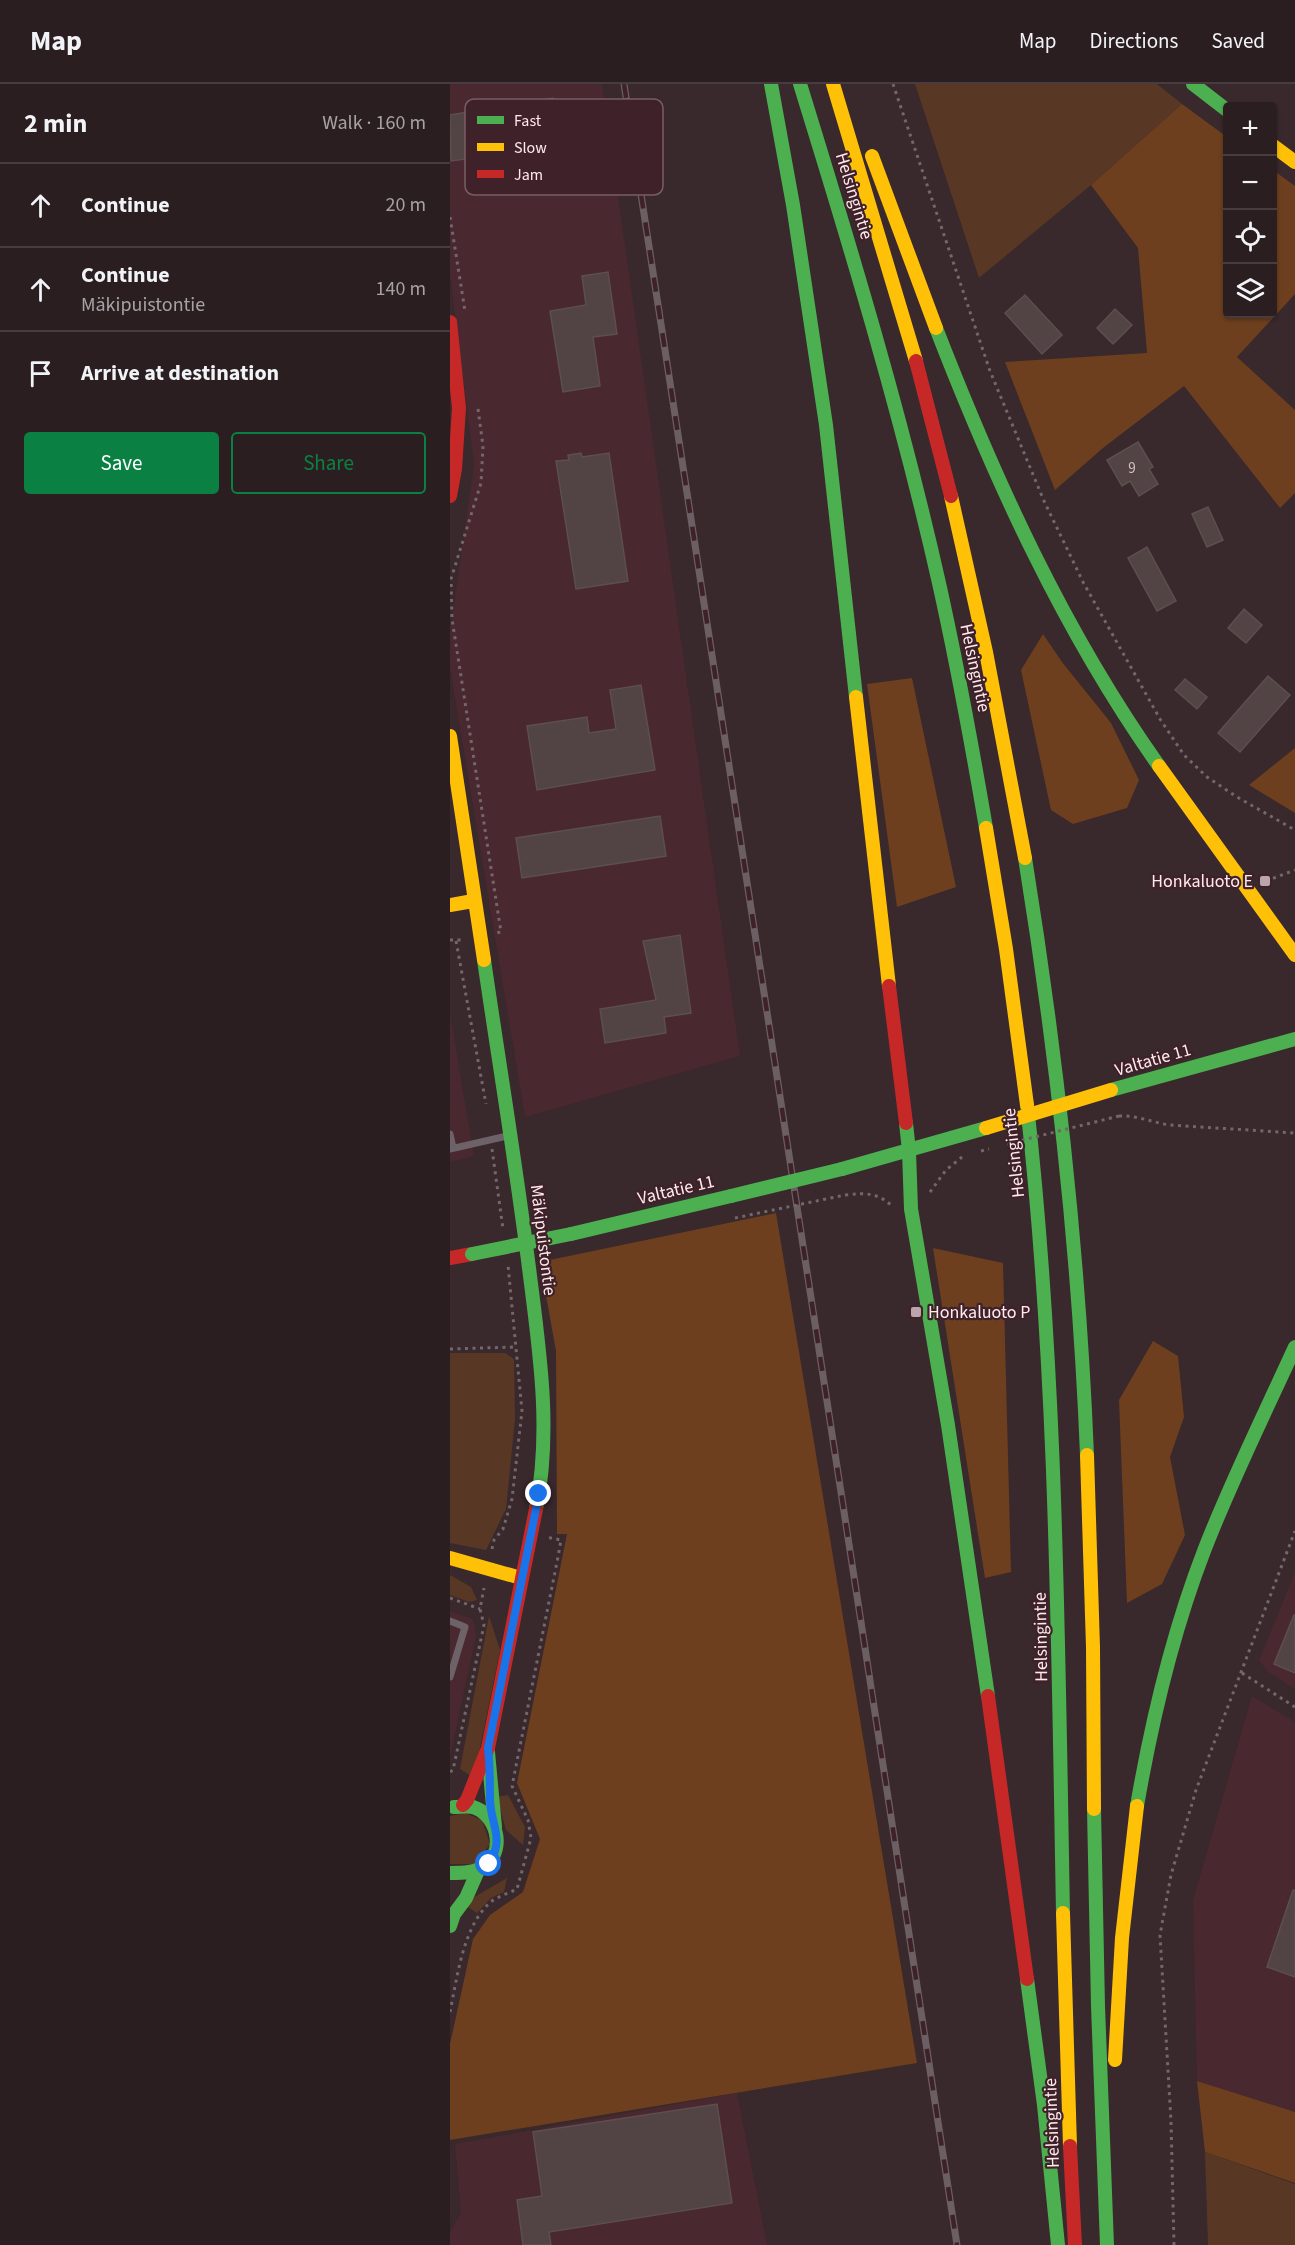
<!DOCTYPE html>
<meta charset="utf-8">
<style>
:root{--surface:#2b1e21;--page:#372b2e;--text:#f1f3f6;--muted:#a6a2a5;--line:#473c3f;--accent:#0b8043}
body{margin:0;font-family:"Source Sans 3",sans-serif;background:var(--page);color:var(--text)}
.controls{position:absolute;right:18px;top:18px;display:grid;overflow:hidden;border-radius:6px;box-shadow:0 2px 4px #0004}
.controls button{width:54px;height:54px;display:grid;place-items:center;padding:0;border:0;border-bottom:2px solid var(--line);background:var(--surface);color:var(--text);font:30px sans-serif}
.stop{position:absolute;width:18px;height:18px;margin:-14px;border:4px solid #1a73e8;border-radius:50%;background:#fff}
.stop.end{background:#1a73e8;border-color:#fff;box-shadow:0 2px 6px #0008}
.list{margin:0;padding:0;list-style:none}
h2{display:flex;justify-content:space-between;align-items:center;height:78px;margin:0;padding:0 24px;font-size:26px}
h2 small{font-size:20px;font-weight:400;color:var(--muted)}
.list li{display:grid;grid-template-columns:39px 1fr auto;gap:18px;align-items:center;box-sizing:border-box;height:84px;padding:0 24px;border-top:2px solid var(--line)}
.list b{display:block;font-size:22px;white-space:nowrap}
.list p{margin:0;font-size:20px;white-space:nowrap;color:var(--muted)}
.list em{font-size:20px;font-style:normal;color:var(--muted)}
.actions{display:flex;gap:12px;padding:18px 24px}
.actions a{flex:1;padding:14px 0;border:2px solid var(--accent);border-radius:6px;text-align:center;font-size:21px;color:var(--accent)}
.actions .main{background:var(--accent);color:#fff}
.icon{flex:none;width:33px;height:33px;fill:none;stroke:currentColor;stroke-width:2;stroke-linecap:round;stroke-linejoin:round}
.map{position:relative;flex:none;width:845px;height:2161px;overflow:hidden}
header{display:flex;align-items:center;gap:36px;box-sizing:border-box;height:84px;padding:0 30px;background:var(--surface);border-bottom:2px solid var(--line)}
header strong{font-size:28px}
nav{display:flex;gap:33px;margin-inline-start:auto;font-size:21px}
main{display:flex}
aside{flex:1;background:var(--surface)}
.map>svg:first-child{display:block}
.built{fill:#4a2830}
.green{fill:#583824}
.forest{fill:#6d3f1e}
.building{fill:#524444;stroke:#5d4e4f;stroke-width:1.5}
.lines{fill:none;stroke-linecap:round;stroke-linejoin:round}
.path{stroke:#72676b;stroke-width:3;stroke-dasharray:3 4.5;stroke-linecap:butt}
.lane{stroke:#6d6267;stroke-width:7}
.fast{stroke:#4caf50;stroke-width:14}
.slow{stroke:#ffc107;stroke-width:14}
.jam{stroke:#c62828;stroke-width:14}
.rail-casing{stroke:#6b5f63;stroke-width:7}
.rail{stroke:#3f2229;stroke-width:4.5;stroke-dasharray:14;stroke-linecap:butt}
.path-bridge{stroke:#72676b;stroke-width:3;stroke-dasharray:3 4.5;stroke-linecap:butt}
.fast-bridge{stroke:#4caf50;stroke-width:14}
.slow-bridge{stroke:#ffc107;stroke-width:14}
.route{stroke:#1a73e8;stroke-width:8}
.poi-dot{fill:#baa6aa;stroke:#3f2229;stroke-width:2}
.labels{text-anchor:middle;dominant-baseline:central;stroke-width:4.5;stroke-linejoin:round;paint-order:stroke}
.number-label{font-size:15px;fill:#d4c0c4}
.street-label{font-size:18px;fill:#ffeaee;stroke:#3f2229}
.poi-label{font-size:18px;fill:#ffeaee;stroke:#3f2229;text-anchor:end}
.key{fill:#3f2229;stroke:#795e64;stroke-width:1.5}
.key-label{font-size:16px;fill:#ffeaee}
</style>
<header>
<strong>Map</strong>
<nav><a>Map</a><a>Directions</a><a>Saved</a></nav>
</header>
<main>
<aside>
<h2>2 min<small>Walk · 160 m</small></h2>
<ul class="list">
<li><svg class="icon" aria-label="ahead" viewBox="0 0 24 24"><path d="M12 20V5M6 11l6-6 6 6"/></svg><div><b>Continue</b></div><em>20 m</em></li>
<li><svg class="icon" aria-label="ahead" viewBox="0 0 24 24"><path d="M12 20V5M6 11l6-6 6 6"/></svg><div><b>Continue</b><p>Mäkipuistontie</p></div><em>140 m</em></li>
<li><svg class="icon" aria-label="arrive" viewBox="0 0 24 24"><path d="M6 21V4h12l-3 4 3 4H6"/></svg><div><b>Arrive at destination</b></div></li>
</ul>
<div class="actions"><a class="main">Save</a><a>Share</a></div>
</aside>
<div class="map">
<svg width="845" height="2161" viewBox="0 0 845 2161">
<rect width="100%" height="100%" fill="#39282c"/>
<path class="built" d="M 0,0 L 152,0 L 290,972 L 75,1033 L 0,584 L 0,549 L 24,381 L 0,190 Z
M 0,929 L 24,1072 L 0,1078 Z
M 845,1488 L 845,1605 L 817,1587 L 809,1576 Z
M 0,1527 L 23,1535 L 26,1552 L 0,1673 Z
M 802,1612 L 845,1638 L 845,2028 L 747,1997 L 743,1816 Z
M 287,2009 L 317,2161 L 0,2161 L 0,2148 L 11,2129 L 5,2060 Z"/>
<path class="green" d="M 465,0 L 707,0 L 732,20 L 641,101 L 529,194 Z
M 0,1269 L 55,1269 L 64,1275 L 65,1335 L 56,1425 L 36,1466 L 0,1459 Z
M 0,1491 L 21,1503 L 27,1516 L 19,1518 L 0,1511 Z
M 39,1532 L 50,1566 L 28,1674 L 21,1692 L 10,1685 Z
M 58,1711 L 75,1743 L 73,1761 L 56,1746 L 47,1713 Z
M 15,1729 L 32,1736 L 40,1760 L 25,1780 L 0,1780 L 0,1732 Z
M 57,1794 L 54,1808 L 41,1814 L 27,1829 L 15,1821 L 26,1812 Z
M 755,2068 L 845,2100 L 845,2161 L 758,2161 Z"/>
<path class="forest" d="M 732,20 L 777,53 L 778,230 L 822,230 L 823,86 L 845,102 L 845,210 L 787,273 L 845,326 L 845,409 L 830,424 L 734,302 L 653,364 L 605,406 L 555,278 L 697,269 L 688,164 L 641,101 Z
M 593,550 L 612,578 L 661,639 L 689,696 L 677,724 L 623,740 L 601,726 L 571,586 Z
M 462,594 L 506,803 L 447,823 L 417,600 Z
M 845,664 L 845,729 L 799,701 Z
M 326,1129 L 467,1979 L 0,2056 L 0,1960 L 23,1855 L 40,1831 L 73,1808 L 90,1755 L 67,1699 L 117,1450 L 107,1450 L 106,1267 L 90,1178 Z
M 483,1164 L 553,1179 L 561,1488 L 535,1494 Z
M 703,1257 L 728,1272 L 734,1333 L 720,1373 L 735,1451 L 712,1500 L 677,1519 L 669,1316 Z
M 747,1997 L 845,2028 L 845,2099 L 755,2068 Z"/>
<path class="building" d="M 103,14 L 115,88 L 20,103 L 15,75 L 1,77 L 0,31 Z
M 158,188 L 167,250 L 143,253 L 150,302 L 113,308 L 100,227 L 136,221 L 132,192 Z
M 575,211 L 612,251 L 592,270 L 555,229 Z
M 665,225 L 682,241 L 663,260 L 647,244 Z
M 688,358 L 703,383 L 699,385 L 708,400 L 689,412 L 680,397 L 672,402 L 657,376 Z
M 131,369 L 132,373 L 159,369 L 178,497 L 126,505 L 106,377 L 119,376 L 118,371 Z
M 758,423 L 773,456 L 757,463 L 742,430 Z
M 697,463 L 726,517 L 707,527 L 678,474 Z
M 794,525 L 812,541 L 796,559 L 778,544 Z
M 818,592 L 840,611 L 790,668 L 768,649 Z
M 735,595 L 757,613 L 747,625 L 725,606 Z
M 191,601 L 205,686 L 87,706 L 77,642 L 137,633 L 139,649 L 166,645 L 160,606 Z
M 210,732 L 216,772 L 72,794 L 66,754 Z
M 230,851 L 241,929 L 214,933 L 216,949 L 155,959 L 150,925 L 206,916 L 193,857 Z
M 844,1531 L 845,1531 L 845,1589 L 824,1580 Z
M 843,1806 L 845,1806 L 845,1893 L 817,1883 Z
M 267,2020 L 282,2119 L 99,2148 L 101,2161 L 73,2161 L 67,2116 L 92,2112 L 83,2048 Z"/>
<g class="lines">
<path class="path" d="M 443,0 L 540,287 L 594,417 L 633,498 L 710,635 L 734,671 L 757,693 L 787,713 L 845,746
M 0,133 L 15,227
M 28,325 L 33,362 L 31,399 L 1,495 L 2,535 L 51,848 L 46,849
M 816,797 L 845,786
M 0,856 L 13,856
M 6,857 L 36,1020
M 669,1032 C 686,1031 701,1038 719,1041 L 845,1049
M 42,1065 L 53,1145
M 480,1108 L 496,1086 L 512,1073
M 395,1111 C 415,1109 427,1108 442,1122
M 0,1265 L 66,1263
M 42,1465 L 44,1456 L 53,1445 L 62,1415 L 72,1327 L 58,1181
M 0,1514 L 30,1525
M 792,1589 L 845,1623
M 0,1688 L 3,1686 L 34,1541 L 30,1525 L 34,1504
M 0,1928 C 7,1895 13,1840 42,1817 C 49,1812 59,1809 67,1805 L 81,1754 L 78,1736 L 62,1702 L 108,1473 L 111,1456 L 96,1453
M 724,2161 L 721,2037 L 710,1851 L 721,1791 L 746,1706 L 845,1447"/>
<path class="lane" d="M 0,1050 L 3,1064
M 0,1065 L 57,1052
M 0,1537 L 15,1543 L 0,1593"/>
<path class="fast" d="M 321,0 L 343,121 L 376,341 L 406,613
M 350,0 C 401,165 451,330 489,499 C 507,580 522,662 536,744
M 743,0 L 778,27
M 486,244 C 545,396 614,548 709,682
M 575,774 C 607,972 629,1170 637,1371
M 34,876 C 49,979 66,1081 79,1184 C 89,1264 102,1345 86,1425
M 661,1006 L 845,955
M 577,1021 C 607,1290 608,1559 613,1829
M 456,1039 L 459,1067 L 461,1125 L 498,1341 L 538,1612
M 392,1085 L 536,1044
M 121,1150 L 281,1112
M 38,1668 L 45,1743
M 687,1722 C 702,1635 722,1550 754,1467 C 781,1397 814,1331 845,1263
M 644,1725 L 648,1922 L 657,2161
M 0,1789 C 12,1789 26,1789 36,1781 C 56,1764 46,1730 23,1723 C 17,1722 10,1723 4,1723
M 0,1842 L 4,1830 L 16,1814 L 27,1789
M 577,1895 L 594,2021 L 608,2161"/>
<path class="slow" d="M 383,0 L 466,277
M 822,61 L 845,78
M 422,72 L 486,244
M 501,412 L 536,568 L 575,774
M 406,613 L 439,902
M 0,652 L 34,876
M 709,682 L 845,871
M 536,744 L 556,865 L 577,1021
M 0,821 L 23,817
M 637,1371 L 643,1563 L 644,1725
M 0,1474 L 71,1494
M 613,1829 L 620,2062
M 665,1976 L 672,1854 L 687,1722"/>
<path class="jam" d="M 0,238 L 9,324 L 5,385 L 0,412
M 466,277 L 501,412
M 439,902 L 456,1039
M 0,1174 L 22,1170
M 538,1612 L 577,1895
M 13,1721 L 17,1716 L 38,1664 L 86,1425
M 620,2062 L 625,2161"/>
<defs>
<path id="rail" d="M 174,0 L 507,2161"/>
</defs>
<use href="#rail" class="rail-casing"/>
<use href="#rail" class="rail"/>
<path class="path-bridge" d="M 557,1060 L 669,1032
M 531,1067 L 539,1065
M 285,1134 L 395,1111"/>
<path class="fast-bridge" d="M 281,1112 L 392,1085
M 22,1170 L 121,1150"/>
<path class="slow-bridge" d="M 536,1044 L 661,1006"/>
</g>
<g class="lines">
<path class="route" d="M 39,1780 C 55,1754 41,1742 40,1716 C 40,1698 40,1681 38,1664 L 89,1410"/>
</g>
<g class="poi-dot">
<rect x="809" y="791" width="12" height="12" rx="3"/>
<rect x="460" y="1222" width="12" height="12" rx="3"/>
</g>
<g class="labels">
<g class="number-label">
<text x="682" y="384">9</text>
</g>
<g class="street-label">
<text transform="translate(404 112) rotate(73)">Helsingintie</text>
<text transform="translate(525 584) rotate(78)">Helsingintie</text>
<text transform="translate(703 976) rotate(-16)">Valtatie 11</text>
<text transform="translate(564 1069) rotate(-96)">Helsingintie</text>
<text transform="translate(226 1106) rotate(-13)">Valtatie 11</text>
<text transform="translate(93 1156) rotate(83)">Mäkipuistontie</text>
<text transform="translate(591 1553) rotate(-91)">Helsingintie</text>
<text transform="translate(602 2039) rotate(-92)">Helsingintie</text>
</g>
<g class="poi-label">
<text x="803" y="797">Honkaluoto E</text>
<text x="478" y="1228" text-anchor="start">Honkaluoto P</text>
</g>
</g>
<rect x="15" y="15" width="198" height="96" rx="9" class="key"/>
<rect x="27" y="32" width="27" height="8" fill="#4caf50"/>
<rect x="27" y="59" width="27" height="8" fill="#ffc107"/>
<rect x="27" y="86" width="27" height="8" fill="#c62828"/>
<g class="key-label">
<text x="64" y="42">Fast</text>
<text x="64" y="69">Slow</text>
<text x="64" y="96">Jam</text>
</g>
</svg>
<div class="controls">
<button>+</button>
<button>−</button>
<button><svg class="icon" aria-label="locate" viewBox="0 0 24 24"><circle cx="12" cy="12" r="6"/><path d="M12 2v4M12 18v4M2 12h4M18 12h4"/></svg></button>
<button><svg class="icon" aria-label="layers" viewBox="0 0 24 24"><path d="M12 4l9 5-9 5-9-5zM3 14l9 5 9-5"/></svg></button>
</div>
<div class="stop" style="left:39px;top:1780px"></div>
<div class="stop end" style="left:89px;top:1410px"></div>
</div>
</main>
